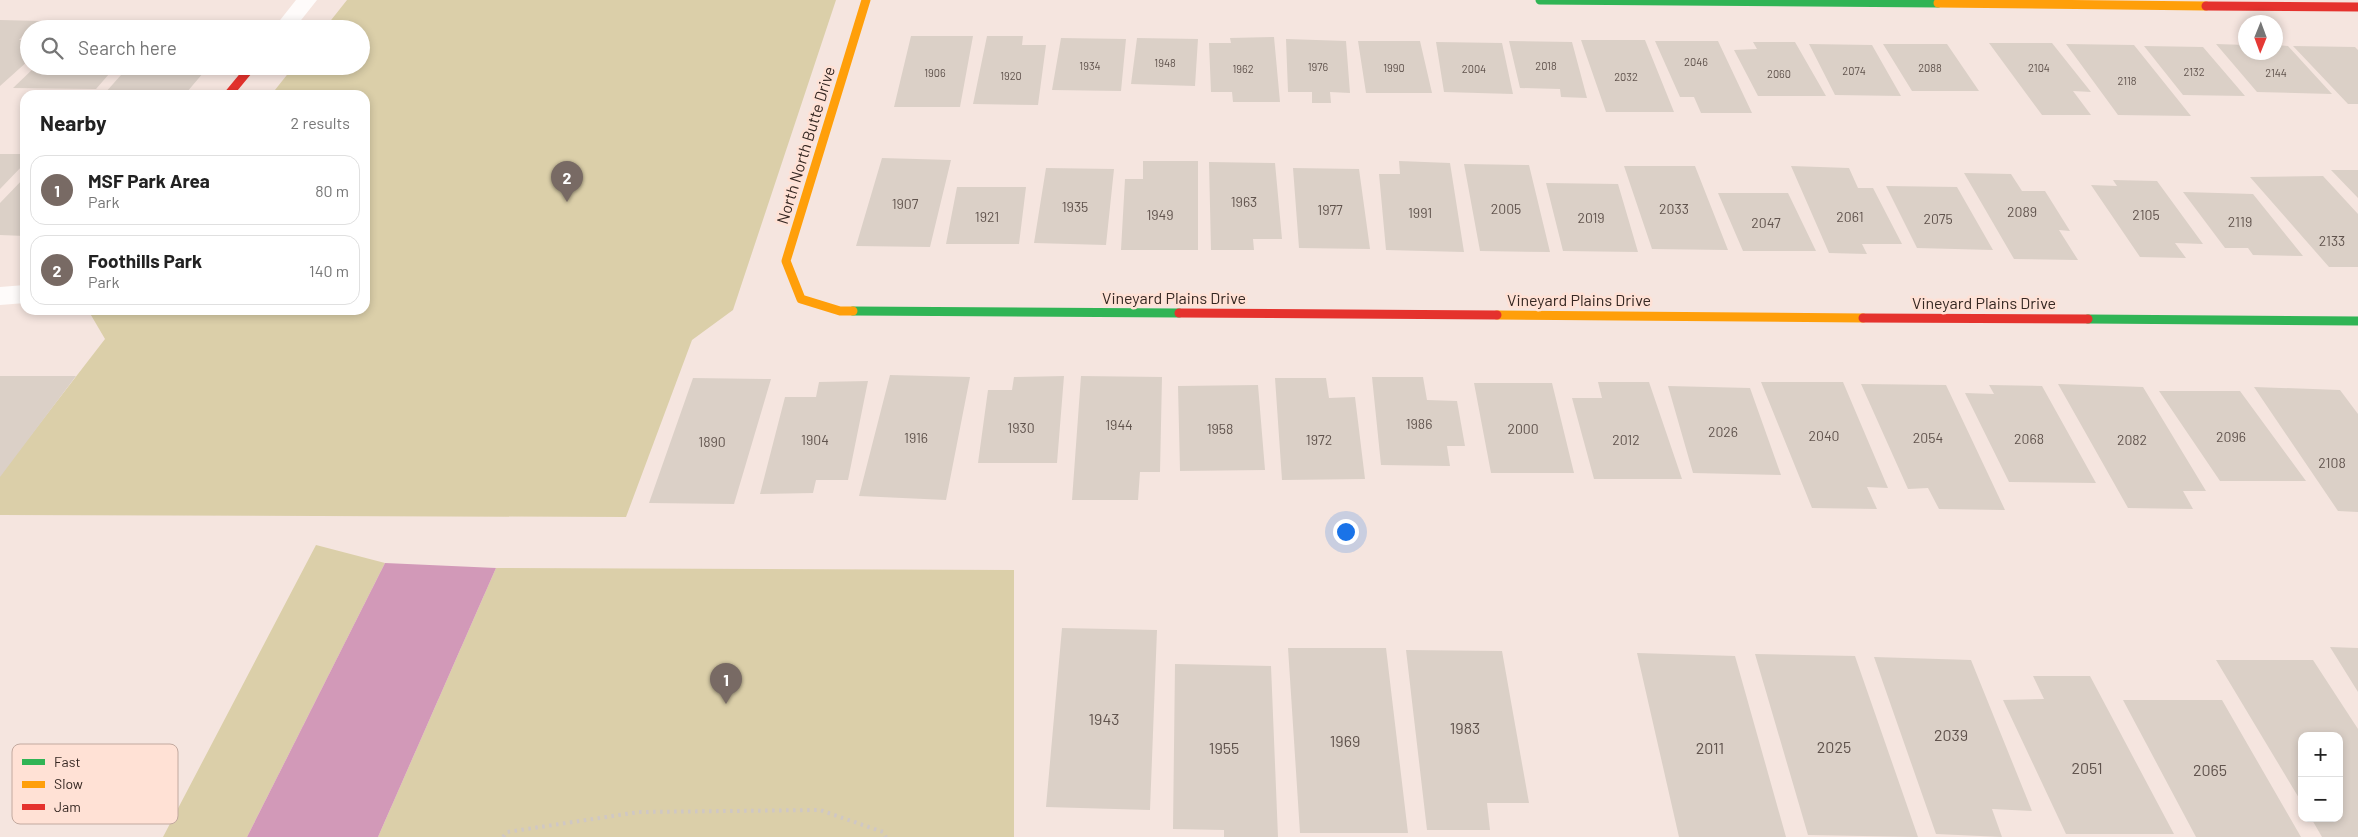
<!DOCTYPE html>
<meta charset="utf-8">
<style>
:root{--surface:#fff;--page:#f6f6f6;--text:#222;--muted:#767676;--line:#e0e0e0;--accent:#786a64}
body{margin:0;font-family:Barlow,sans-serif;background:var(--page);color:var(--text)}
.controls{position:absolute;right:15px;bottom:15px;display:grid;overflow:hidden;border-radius:10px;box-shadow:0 2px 8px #0003}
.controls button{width:45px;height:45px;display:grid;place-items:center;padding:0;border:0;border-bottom:1px solid var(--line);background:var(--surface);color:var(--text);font:25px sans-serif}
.compass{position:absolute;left:2238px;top:15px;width:45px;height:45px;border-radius:50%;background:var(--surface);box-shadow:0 2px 8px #0003;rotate:181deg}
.you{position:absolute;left:1345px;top:531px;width:18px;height:18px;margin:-12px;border:4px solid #fff;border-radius:50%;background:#1a73e8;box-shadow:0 0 0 8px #1a73e833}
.badge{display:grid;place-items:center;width:32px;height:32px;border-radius:50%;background:var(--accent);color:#fff;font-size:16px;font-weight:700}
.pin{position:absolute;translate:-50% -41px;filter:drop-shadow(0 1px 2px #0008)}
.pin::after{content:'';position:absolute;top:26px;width:18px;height:15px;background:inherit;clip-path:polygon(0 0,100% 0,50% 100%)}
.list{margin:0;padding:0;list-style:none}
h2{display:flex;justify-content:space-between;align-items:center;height:65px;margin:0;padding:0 20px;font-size:21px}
h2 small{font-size:16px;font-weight:400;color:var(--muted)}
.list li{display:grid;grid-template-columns:32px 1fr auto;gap:15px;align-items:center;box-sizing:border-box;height:70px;margin:0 10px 10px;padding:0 10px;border:1px solid var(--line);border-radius:15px}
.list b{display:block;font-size:19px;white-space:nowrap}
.list p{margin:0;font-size:16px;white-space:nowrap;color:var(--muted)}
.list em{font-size:16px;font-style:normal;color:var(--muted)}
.icon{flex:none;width:28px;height:28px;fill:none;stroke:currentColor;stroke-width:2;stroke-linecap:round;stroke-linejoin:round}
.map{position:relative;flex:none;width:2358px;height:837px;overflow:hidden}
.search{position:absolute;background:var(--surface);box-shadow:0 2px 8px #0003;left:20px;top:20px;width:350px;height:55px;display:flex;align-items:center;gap:12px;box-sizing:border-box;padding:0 18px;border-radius:28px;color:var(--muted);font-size:19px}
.panel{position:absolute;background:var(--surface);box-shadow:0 2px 8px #0003;left:20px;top:90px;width:350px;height:225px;border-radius:15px}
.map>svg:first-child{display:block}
.green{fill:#dbcfa9}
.water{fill:#d299b8}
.building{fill:#dbd0c7}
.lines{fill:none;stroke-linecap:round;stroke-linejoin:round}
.path{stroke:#cfc7c5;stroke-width:4;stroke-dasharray:2.5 4.5;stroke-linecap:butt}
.street{fill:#fefbfa;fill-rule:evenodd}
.fast{stroke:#30b455;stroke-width:9}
.slow{stroke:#ff9f0a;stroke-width:9}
.jam{stroke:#e5322d;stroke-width:9}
.labels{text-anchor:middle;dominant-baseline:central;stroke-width:5;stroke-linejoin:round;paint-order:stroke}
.far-number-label{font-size:11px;fill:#60534d}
.number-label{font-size:14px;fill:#60534d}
.street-label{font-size:16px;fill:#352722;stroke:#ffe1d5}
.near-number-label{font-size:16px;fill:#60534d}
.key{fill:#ffe1d5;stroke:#c2a99f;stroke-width:1}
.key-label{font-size:14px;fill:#352722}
</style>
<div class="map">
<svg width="2358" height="837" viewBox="0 0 2358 837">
<rect width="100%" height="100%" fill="#f5e5df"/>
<path class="green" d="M 347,0 L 836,0 L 733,310 L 692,340 L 626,517 L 0,515 L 0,475 L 105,339 L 88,310 L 365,310 L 365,95 L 271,95 L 294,66 L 361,66 L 361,29 L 324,29 Z
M 316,545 L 385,563 L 247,837 L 163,837 Z
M 496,568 L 1014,570 L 1014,837 L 378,837 Z"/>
<path class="water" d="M 385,563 L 496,568 L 378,837 L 247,837 Z"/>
<path class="building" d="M 0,20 L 41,21 L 29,29 L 19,40 L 29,40 L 29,60 L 0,86 Z
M 81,22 L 158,22 L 152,29 L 74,29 Z
M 244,24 L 240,29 L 163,29 L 167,25 Z
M 911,36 L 973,36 L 960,107 L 894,107 Z
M 987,36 L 1023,36 L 1022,45 L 1046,45 L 1038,105 L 973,104 Z
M 1274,37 L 1280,102 L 1233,102 L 1232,92 L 1211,92 L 1209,43 L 1231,43 L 1230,38 Z
M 1061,38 L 1126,39 L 1121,91 L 1052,90 Z
M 1137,38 L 1198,39 L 1195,86 L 1131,84 Z
M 1286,39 L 1346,41 L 1350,93 L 1330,92 L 1331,103 L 1312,103 L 1312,92 L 1288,92 Z
M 1581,40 L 1645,40 L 1674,112 L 1606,112 Z
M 1358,41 L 1420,41 L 1432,93 L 1366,93 Z
M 1509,41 L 1572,42 L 1587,98 L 1561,97 L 1560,89 L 1520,88 Z
M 1655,41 L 1718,41 L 1752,113 L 1701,113 L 1694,97 L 1680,97 Z
M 1436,42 L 1502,43 L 1513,94 L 1444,92 Z
M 1753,42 L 1795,42 L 1826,96 L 1758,96 L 1734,50 L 1757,49 Z
M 1989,43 L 2052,43 L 2091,92 L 2073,91 L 2091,115 L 2042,115 Z
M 1809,44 L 1872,45 L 1901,96 L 1835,95 Z
M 1883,44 L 1947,44 L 1979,91 L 1912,91 Z
M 2066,44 L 2134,45 L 2191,116 L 2118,115 Z
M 2216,44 L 2246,45 L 2246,52 L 2276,52 L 2276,45 L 2288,46 L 2332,94 L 2257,92 Z
M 2144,46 L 2203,47 L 2245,96 L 2183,95 Z
M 2293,46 L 2355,47 L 2358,50 L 2358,104 L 2348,104 Z
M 36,66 L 116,66 L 96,89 L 13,88 Z
M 129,66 L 209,66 L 187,92 L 105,93 Z
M 0,154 L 25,154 L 25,163 L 0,189 Z
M 882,158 L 951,160 L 930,247 L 856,246 Z
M 1143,161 L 1198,161 L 1198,250 L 1121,250 L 1125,179 L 1143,179 Z
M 1399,161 L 1450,163 L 1464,252 L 1386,250 L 1379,174 L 1400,174 Z
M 1209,162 L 1275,163 L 1282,239 L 1253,239 L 1254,250 L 1211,250 Z
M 1464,164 L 1529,165 L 1550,252 L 1480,251 Z
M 1624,166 L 1695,166 L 1728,250 L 1652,249 Z
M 1791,166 L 1849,168 L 1858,188 L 1873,188 L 1902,244 L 1862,244 L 1867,254 L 1829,253 Z
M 1046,168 L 1114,169 L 1106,245 L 1034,243 Z
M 1293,168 L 1359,169 L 1370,249 L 1299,248 Z
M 2331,170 L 2358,170 L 2358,198 Z
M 1964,173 L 2011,174 L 2022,191 L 2045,191 L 2070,231 L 2059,230 L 2078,260 L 2014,259 Z
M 2323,176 L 2358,214 L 2358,267 L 2329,267 L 2250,177 Z
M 25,177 L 25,236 L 0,235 L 0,203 Z
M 2113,180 L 2157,181 L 2203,244 L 2175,243 L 2186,258 L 2140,257 L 2091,185 L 2117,186 Z
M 1546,183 L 1618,184 L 1638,252 L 1563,251 Z
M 1886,186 L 1957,187 L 1993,250 L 1917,248 Z
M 957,187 L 1026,187 L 1019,244 L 946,244 Z
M 2183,192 L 2253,194 L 2303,256 L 2253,255 L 2248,248 L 2225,248 Z
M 1718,193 L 1788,193 L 1816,251 L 1743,251 Z
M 890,375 L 970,377 L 946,500 L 859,496 Z
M 0,376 L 76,376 L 0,477 Z
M 1064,376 L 1057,463 L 978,463 L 988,390 L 1012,390 L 1014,377 Z
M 1081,376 L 1162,377 L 1160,472 L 1140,472 L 1138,500 L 1072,500 Z
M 1372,377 L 1423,377 L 1427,400 L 1457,401 L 1465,446 L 1447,446 L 1450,466 L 1381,465 Z
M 693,378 L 771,379 L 734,504 L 649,503 Z
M 1275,378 L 1326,378 L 1329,398 L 1355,397 L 1365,479 L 1282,480 Z
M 868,381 L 848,480 L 816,480 L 813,493 L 760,494 L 785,397 L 816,397 L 819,382 Z
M 1598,382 L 1649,382 L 1682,479 L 1594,479 L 1572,398 L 1602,398 Z
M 1761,382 L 1843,382 L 1888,488 L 1867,487 L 1877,509 L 1812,508 Z
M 1474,383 L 1552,383 L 1574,473 L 1491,473 Z
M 1861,384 L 1946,385 L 2005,510 L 1939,509 L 1928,488 L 1908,489 Z
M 2058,384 L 2143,387 L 2206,491 L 2183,491 L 2193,509 L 2128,508 Z
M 1258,385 L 1265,470 L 1180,471 L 1178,386 Z
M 1989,385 L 2042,386 L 2096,483 L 2009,482 L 1965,393 L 1994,394 Z
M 1668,386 L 1750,388 L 1781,475 L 1693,473 Z
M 2254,387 L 2340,390 L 2358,414 L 2358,512 L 2338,511 Z
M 2159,391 L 2240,391 L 2306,481 L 2220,481 Z
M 1062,628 L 1157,630 L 1150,810 L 1046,807 Z
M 2330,647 L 2358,648 L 2358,692 Z
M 1288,648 L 1386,648 L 1408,833 L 1300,833 Z
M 1406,650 L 1502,651 L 1529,803 L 1487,803 L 1490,830 L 1427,830 Z
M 1637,653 L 1735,656 L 1786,837 L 1679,837 Z
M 1755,654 L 1855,656 L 1918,837 L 1808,835 Z
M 1874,657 L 1971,660 L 2032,811 L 1992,809 L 2002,837 L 1936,834 Z
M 2216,660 L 2313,660 L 2358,729 L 2358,837 L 2322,837 L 2311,818 L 2339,818 L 2339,736 L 2302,736 L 2302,803 Z
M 1175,664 L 1271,666 L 1278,837 L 1224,837 L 1224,830 L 1173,829 Z
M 2033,676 L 2090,676 L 2174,834 L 2066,834 L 2003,700 L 2044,699 Z
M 2123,700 L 2222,700 L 2301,837 L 2196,837 Z"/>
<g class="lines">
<path class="path" d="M 503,837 L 507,832 L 639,812 L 820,810 L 883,832 L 886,837"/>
<path class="street" d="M 296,0 L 317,0 L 294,29 L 273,29 Z
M 25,285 L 25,303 L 0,305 L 0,287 Z"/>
<path class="fast" d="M 1540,0 L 1938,3
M 853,311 L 1179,313
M 2088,319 L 2358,321"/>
<path class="slow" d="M 1938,3 L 2206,6
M 853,311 L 840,311 L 801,299 L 786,261 L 866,0
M 1497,315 L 1863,318"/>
<path class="jam" d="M 2206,6 L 2358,7
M 228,95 L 252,66
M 1179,313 L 1497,315
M 1863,318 L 2088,319"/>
</g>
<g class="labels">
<g class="far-number-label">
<text x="1696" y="61">2046</text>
<text x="1165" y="62">1948</text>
<text x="1090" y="65">1934</text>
<text x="1546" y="65">2018</text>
<text x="1318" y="66">1976</text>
<text x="1394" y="67">1990</text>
<text x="1930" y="67">2088</text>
<text x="2039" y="67">2104</text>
<text x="1243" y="68">1962</text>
<text x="1474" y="68">2004</text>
<text x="1854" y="70">2074</text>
<text x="2194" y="71">2132</text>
<text x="935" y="72">1906</text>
<text x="2276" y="72">2144</text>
<text x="1779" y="73">2060</text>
<text x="1011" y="75">1920</text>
<text x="1626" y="76">2032</text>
<text x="2127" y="80">2118</text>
</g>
<g class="number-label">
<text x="1244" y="201">1963</text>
<text x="905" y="203">1907</text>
<text x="1075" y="206">1935</text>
<text x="1506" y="208">2005</text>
<text x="1674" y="208">2033</text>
<text x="1330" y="209">1977</text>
<text x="2022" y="211">2089</text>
<text x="1420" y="212">1991</text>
<text x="1160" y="214">1949</text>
<text x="2146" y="214">2105</text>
<text x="987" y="216">1921</text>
<text x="1850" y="216">2061</text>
<text x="1591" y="217">2019</text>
<text x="1938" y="218">2075</text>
<text x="2240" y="221">2119</text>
<text x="1766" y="222">2047</text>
<text x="2332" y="240">2133</text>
<text x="1419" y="423">1986</text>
<text x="1119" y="424">1944</text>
<text x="1021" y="427">1930</text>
<text x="1220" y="428">1958</text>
<text x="1523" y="428">2000</text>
<text x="1723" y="431">2026</text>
<text x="1824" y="435">2040</text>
<text x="2231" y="436">2096</text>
<text x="916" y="437">1916</text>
<text x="1928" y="437">2054</text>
<text x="2029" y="438">2068</text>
<text x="815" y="439">1904</text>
<text x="1319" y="439">1972</text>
<text x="1626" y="439">2012</text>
<text x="2132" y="439">2082</text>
<text x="712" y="441">1890</text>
<text x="2332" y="462">2108</text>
</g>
<g class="street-label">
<text transform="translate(805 145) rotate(-73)">North North Butte Drive</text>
<text x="1174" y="297">Vineyard Plains Drive</text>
<text x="1579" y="299">Vineyard Plains Drive</text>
<text x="1984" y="302">Vineyard Plains Drive</text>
</g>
<g class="near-number-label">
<text x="1104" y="718">1943</text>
<text x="1465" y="727">1983</text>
<text x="1951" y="734">2039</text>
<text x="1345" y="740">1969</text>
<text x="1834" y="746">2025</text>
<text x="1224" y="747">1955</text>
<text x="1710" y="747">2011</text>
<text x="2087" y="767">2051</text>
<text x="2210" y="769">2065</text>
</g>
</g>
<rect x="12" y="744" width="166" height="80" rx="8" class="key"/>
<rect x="22" y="759" width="23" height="6" fill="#30b455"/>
<rect x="22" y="781" width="23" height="7" fill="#ff9f0a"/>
<rect x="22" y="804" width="23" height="6" fill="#e5322d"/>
<g class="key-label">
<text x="54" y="767">Fast</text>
<text x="54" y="789">Slow</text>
<text x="54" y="812">Jam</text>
</g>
</svg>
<div class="controls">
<button>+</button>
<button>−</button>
</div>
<svg class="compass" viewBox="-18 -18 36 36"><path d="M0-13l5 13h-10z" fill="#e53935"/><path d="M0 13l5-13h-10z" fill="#767676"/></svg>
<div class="you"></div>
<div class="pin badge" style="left:726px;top:704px">1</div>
<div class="pin badge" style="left:567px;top:202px">2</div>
<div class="search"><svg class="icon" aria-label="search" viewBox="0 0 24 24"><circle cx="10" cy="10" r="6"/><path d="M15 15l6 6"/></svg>Search here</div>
<section class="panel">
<h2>Nearby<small>2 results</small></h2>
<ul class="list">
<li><span class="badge">1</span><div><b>MSF Park Area</b><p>Park</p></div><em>80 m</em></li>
<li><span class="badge">2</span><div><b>Foothills Park</b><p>Park</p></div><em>140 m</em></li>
</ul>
</section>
</div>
